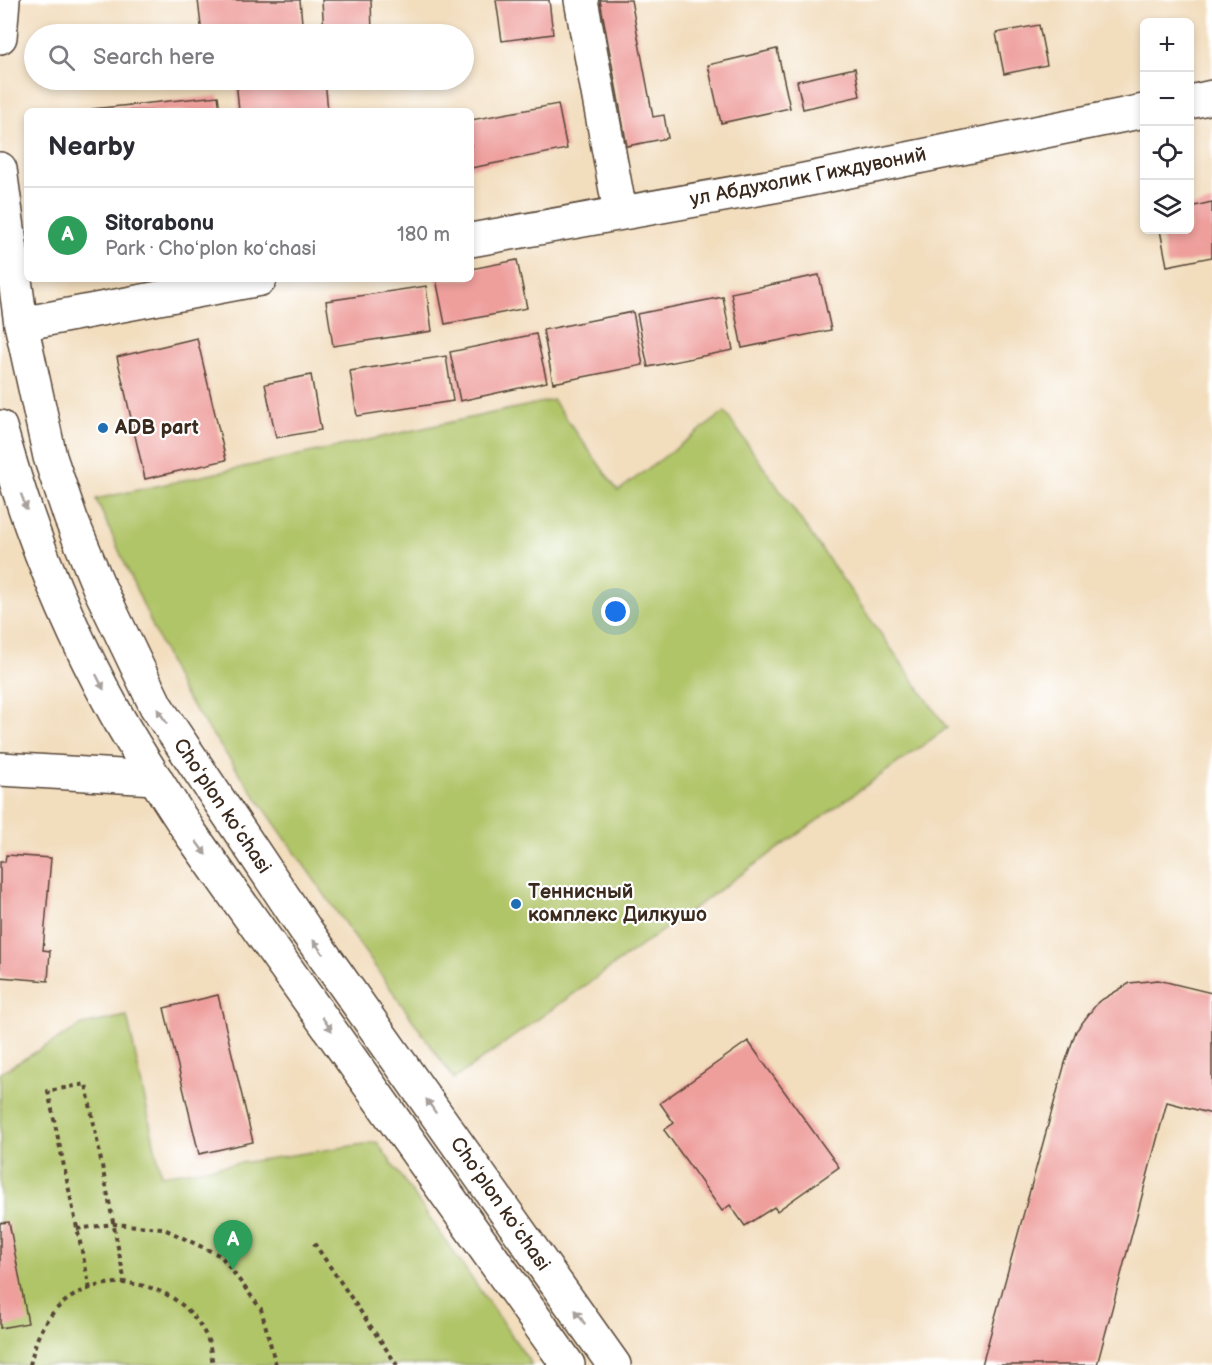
<!DOCTYPE html>
<meta charset="utf-8">
<style>
:root{--surface:#fff;--page:#f2f2f3;--text:#2b2b33;--muted:#7c7c81;--line:#e1e1e2;--accent:#0f766e}
body{margin:0;font-family:"Balsamiq Sans",sans-serif;background:var(--page);color:var(--text)}
.controls{position:absolute;right:18px;top:18px;display:grid;overflow:hidden;border-radius:9px;box-shadow:0 3px 9px #0003}
.controls button{width:54px;height:54px;display:grid;place-items:center;padding:0;border:0;border-bottom:2px solid var(--line);background:var(--surface);color:var(--text);font:30px sans-serif}
.you{position:absolute;left:616px;top:612px;width:21px;height:21px;margin:-15px;border:4px solid #fff;border-radius:50%;background:#1a73e8;box-shadow:0 0 0 9px #1a73e833}
.badge{display:grid;place-items:center;width:39px;height:39px;border-radius:50%;background:var(--accent);color:#fff;font-size:20px;font-weight:700}
.pin{position:absolute;translate:-50% -50px;filter:drop-shadow(0 2px 3px #0008)}
.pin::after{content:'';position:absolute;top:32px;width:21px;height:18px;background:inherit;clip-path:polygon(0 0,100% 0,50% 100%)}
.list{margin:0;padding:0;list-style:none}
h2{display:flex;justify-content:space-between;align-items:center;height:78px;margin:0;padding:0 24px;font-size:26px}
h2 small{font-size:20px;font-weight:400;color:var(--muted)}
.list li{display:grid;grid-template-columns:39px 1fr auto;gap:18px;align-items:center;box-sizing:border-box;height:96px;padding:0 24px;border-top:2px solid var(--line)}
.list b{display:block;font-size:22px;white-space:nowrap}
.list p{margin:0;font-size:20px;white-space:nowrap;color:var(--muted)}
.list em{font-size:20px;font-style:normal;color:var(--muted)}
.icon{flex:none;width:33px;height:33px;fill:none;stroke:currentColor;stroke-width:2;stroke-linecap:round;stroke-linejoin:round}
.map{position:relative;flex:none;width:1212px;height:1365px;overflow:hidden}
.search{position:absolute;background:var(--surface);box-shadow:0 3px 9px #0003;left:24px;top:24px;width:450px;height:66px;display:flex;align-items:center;gap:15px;box-sizing:border-box;padding:0 21px;border-radius:33px;color:var(--muted);font-size:22px}
.panel{position:absolute;background:var(--surface);box-shadow:0 3px 9px #0003;left:24px;top:108px;width:450px;height:174px;border-radius:9px}
.map>svg:first-child{display:block}
.green{fill:#b0c468;stroke:#767743;stroke-width:1.5}
.building{fill:#ee9f9c}
.lines{fill:none;stroke-linecap:round;stroke-linejoin:round}
.minor-casing{stroke:#564536;stroke-width:36}
.major-casing{stroke:#564536;stroke-width:36}
.path{stroke:#564536;stroke-width:4;stroke-dasharray:4.5 4.5;stroke-linecap:butt}
.minor{stroke:#fff;stroke-width:33}
.major{stroke:#fff;stroke-width:33}
.oneway{fill:#a79f9a}
.poi-dot{fill:#1f6fb2;stroke:#fff;stroke-width:2}
.labels{text-anchor:middle;dominant-baseline:central;stroke-width:4.5;stroke-linejoin:round;paint-order:stroke}
.street-label{font-size:20px;fill:#3b2a1e;stroke:#fff}
.poi-label{font-size:20px;font-weight:bold;fill:#3b2a1e;stroke:#fff;text-anchor:start}
</style>
<div class="map">
<svg width="1212" height="1365" viewBox="0 0 1212 1365">
<rect width="100%" height="100%" fill="#fff"/>
<filter id="ink" filterUnits="userSpaceOnUse"><feTurbulence type="fractalNoise" baseFrequency=".0167" numOctaves="2"/><feDisplacementMap in="SourceGraphic" scale="12" xChannelSelector="R" yChannelSelector="G"/><feConvolveMatrix kernelMatrix="1 2 1 2 8 2 1 2 1" color-interpolation-filters="sRGB"/></filter>
<filter id="wash" filterUnits="userSpaceOnUse"><feTurbulence type="fractalNoise" baseFrequency=".008" numOctaves="4" result="noise"/><feDisplacementMap in="SourceGraphic" scale="24" xChannelSelector="R" yChannelSelector="G"/><feGaussianBlur stdDeviation="1.35" result="paint"/><feColorMatrix in="noise" values="0 0 0 0 0 0 0 0 0 0 0 0 0 0 0 0 0 1.4 0 .05"/><feComposite in="paint" operator="in"/></filter>
<g filter="url(#wash)">
<rect width="100%" height="100%" fill="#f2ddbd"/>
<path class="green" d="M 553,400 L 618,491 L 725,412 L 947,728 L 454,1079 L 181,690 L 96,499 Z
M 127,1016 L 161,1175 L 377,1142 L 532,1365 L 0,1365 L 0,1073 L 82,1025 Z"/>
<g id="blocks">
<path class="building" d="M 198,0 L 300,0 L 302,23 L 202,34 Z
M 322,0 L 371,0 L 372,34 L 324,34 Z
M 496,0 L 549,0 L 553,34 L 502,41 Z
M 600,0 L 631,0 L 653,117 L 664,115 L 668,138 L 627,146 Z
M 1039,25 L 1047,65 L 1004,74 L 996,33 Z
M 777,49 L 790,108 L 721,123 L 708,65 Z
M 855,68 L 860,96 L 803,109 L 797,81 Z
M 236,80 L 325,80 L 328,111 L 239,111 Z
M 218,96 L 220,111 L 92,111 L 92,109 Z
M 558,104 L 567,149 L 471,168 L 471,120 Z
M 1212,202 L 1212,257 L 1167,266 L 1160,230 L 1190,230 L 1190,207 Z
M 517,260 L 527,308 L 445,324 L 436,279 L 471,279 L 471,269 Z
M 819,275 L 831,330 L 742,348 L 731,293 Z
M 426,286 L 432,331 L 333,346 L 326,301 Z
M 723,297 L 733,350 L 648,367 L 637,314 Z
M 633,312 L 643,365 L 553,383 L 543,330 Z
M 536,334 L 547,382 L 460,401 L 450,352 Z
M 197,338 L 226,460 L 145,479 L 117,357 Z
M 446,356 L 453,401 L 357,416 L 350,371 Z
M 311,375 L 321,430 L 276,438 L 265,384 Z
M 6,855 L 51,858 L 43,950 L 50,951 L 48,981 L 0,977 L 0,862 L 5,862 Z
M 1158,980 L 1212,993 L 1212,1114 L 1167,1102 L 1097,1365 L 982,1365 L 1065,1063 L 1076,1031 L 1098,1002 L 1130,983 Z
M 218,995 L 253,1142 L 199,1154 L 164,1008 Z
M 748,1041 L 839,1167 L 777,1211 L 774,1207 L 745,1226 L 730,1205 L 722,1211 L 664,1130 L 674,1123 L 660,1103 Z
M 9,1222 L 28,1323 L 0,1328 L 0,1223 Z"/>
</g>
</g>
<g filter="url(#ink)">
<use href="#blocks" fill-opacity="0" stroke="#564536" stroke-width="1.5"/>
<g class="lines">
<defs>
<path id="minor" d="M 581,0 L 620,212
M 1190,102 L 1212,97
M 471,240 L 790,183 L 1144,111
M 21,324 L 260,279
M 0,769 L 155,778"/>
<path id="major" d="M 0,37 L 3,0
M 0,169 L 21,324 L 50,457 L 71,519 L 99,587 L 156,706 L 305,929 L 614,1365
M 0,427 C 27,526 66,624 116,714 C 139,755 165,794 191,834 L 568,1365"/>
</defs>
<use href="#minor" class="minor-casing"/>
<use href="#major" class="major-casing"/>
<path class="path" d="M 77,1229 L 113,1224 L 162,1228 L 221,1256 L 261,1309 L 276,1365
M 314,1243 L 397,1365
M 90,1289 L 48,1091 L 86,1084 L 125,1283
M 30,1365 C 34,1347 39,1329 51,1315 C 95,1263 180,1277 207,1338 C 211,1346 211,1356 213,1365"/>
<use href="#minor" class="minor"/>
<use href="#major" class="major"/>
</g>
<defs><path id="oneway-solid" d="M-6-.8H1V-3.2L6.5 0L1 3.2V.8H-6Z" transform="scale(1.5)"/></defs>
<g class="oneway">
<use href="#oneway-solid" transform="translate(24 502) rotate(70)"/>
<use href="#oneway-solid" transform="translate(100 682) rotate(63)"/>
<use href="#oneway-solid" transform="translate(162 716) rotate(-124)"/>
<use href="#oneway-solid" transform="translate(201 848) rotate(54)"/>
<use href="#oneway-solid" transform="translate(318 947) rotate(-125)"/>
<use href="#oneway-solid" transform="translate(327 1024) rotate(55)"/>
<use href="#oneway-solid" transform="translate(431 1106) rotate(-125)"/>
<use href="#oneway-solid" transform="translate(580 1317) rotate(-125)"/>
</g>
</g>
<g class="poi-dot">
<circle cx="103" cy="428" r="6"/>
<circle cx="516" cy="904" r="6"/>
</g>
<g class="labels">
<g class="street-label">
<text transform="translate(808 177) rotate(-11)">ул Абдухолик Гиждувоний</text>
<text transform="translate(222 806) rotate(56)">Choʻplon koʻchasi</text>
<text transform="translate(500 1204) rotate(55)">Choʻplon koʻchasi</text>
</g>
<g class="poi-label">
<text x="115" y="428">ADB part</text>
<text x="528" y="892">Теннисный<tspan x="528" dy="23">комплекс Дилкушо</tspan></text>
</g>
</g>
</svg>
<div class="controls">
<button>+</button>
<button>−</button>
<button><svg class="icon" aria-label="locate" viewBox="0 0 24 24"><circle cx="12" cy="12" r="6"/><path d="M12 2v4M12 18v4M2 12h4M18 12h4"/></svg></button>
<button><svg class="icon" aria-label="layers" viewBox="0 0 24 24"><path d="M12 4l9 5-9 5-9-5zM3 14l9 5 9-5"/></svg></button>
</div>
<div class="you"></div>
<div class="pin badge" style="left:233px;top:1270px;background:#2e9e5b">A</div>
<div class="search"><svg class="icon" aria-label="search" viewBox="0 0 24 24"><circle cx="10" cy="10" r="6"/><path d="M15 15l6 6"/></svg>Search here</div>
<section class="panel">
<h2>Nearby<small></small></h2>
<ul class="list">
<li><span class="badge" style="background:#2e9e5b">A</span><div><b>Sitorabonu</b><p>Park · Choʻplon koʻchasi</p></div><em>180 m</em></li>
</ul>
</section>
</div>
